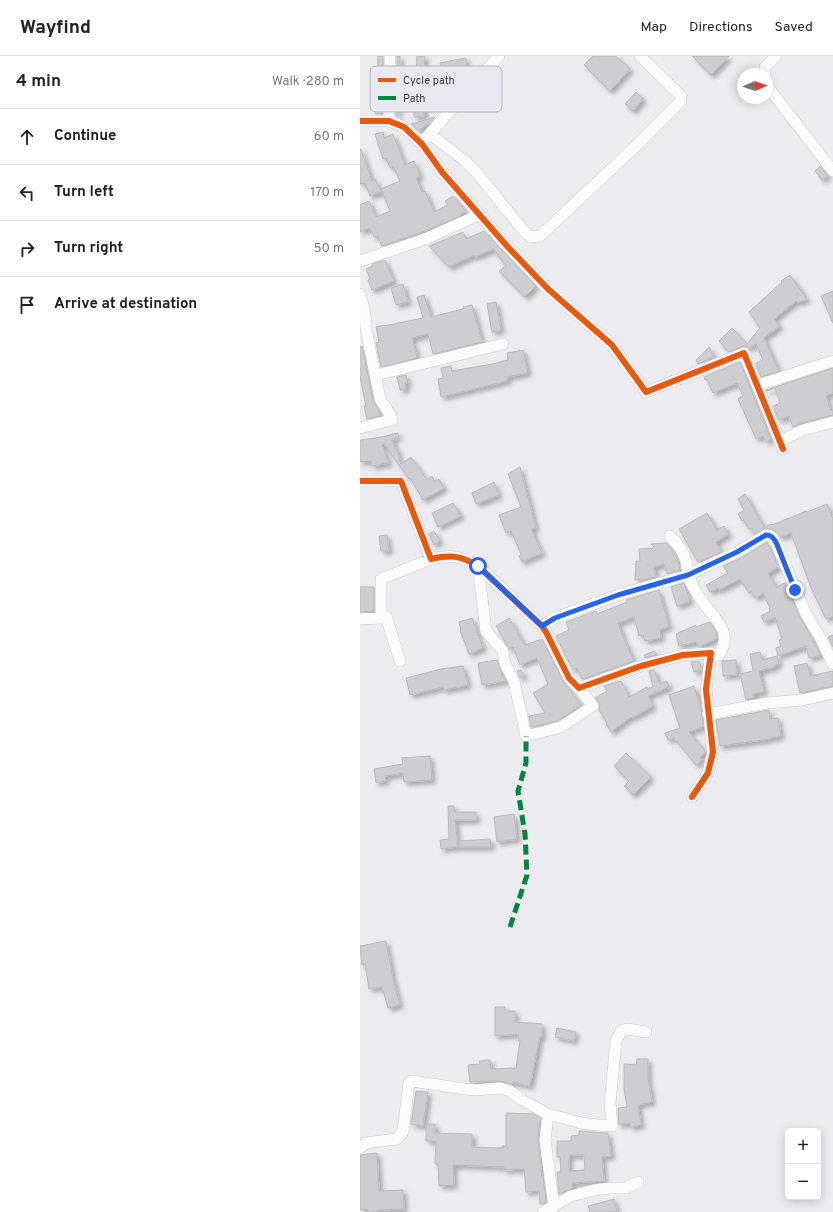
<!DOCTYPE html>
<meta charset="utf-8">
<style>
:root{--surface:#fff;--page:#f6f6f6;--text:#222;--muted:#767676;--line:#e0e0e0}
body{margin:0;font-family:Overpass,sans-serif;background:var(--page);color:var(--text)}
.controls{position:absolute;right:12px;bottom:12px;display:grid;overflow:hidden;border-radius:6px;box-shadow:0 2px 10px #0003}
.controls button{width:36px;height:36px;display:grid;place-items:center;padding:0;border:0;border-bottom:1px solid var(--line);background:var(--surface);color:var(--text);font:20px sans-serif}
.compass{position:absolute;left:377px;top:12px;width:36px;height:36px;border-radius:50%;background:var(--surface);box-shadow:0 2px 10px #0003;rotate:88deg}
.stop{position:absolute;width:12px;height:12px;margin:-9px;border:3px solid #2563eb;border-radius:50%;background:#fff}
.stop.end{background:#2563eb;border-color:#fff;box-shadow:0 1px 4px #0008}
.list{margin:0;padding:0;list-style:none}
h2{display:flex;justify-content:space-between;align-items:center;height:52px;margin:0;padding:0 16px;font-size:17px}
h2 small{font-size:13px;font-weight:400;color:var(--muted)}
.list li{display:grid;grid-template-columns:26px 1fr auto;gap:12px;align-items:center;box-sizing:border-box;height:56px;padding:0 16px;border-top:1px solid var(--line)}
.list b{display:block;font-size:15px;white-space:nowrap}
.list em{font-size:13px;font-style:normal;color:var(--muted)}
.icon{flex:none;width:22px;height:22px;fill:none;stroke:currentColor;stroke-width:2;stroke-linecap:round;stroke-linejoin:round}
.map{position:relative;flex:none;width:473px;height:1156px;overflow:hidden}
header{display:flex;align-items:center;gap:24px;box-sizing:border-box;height:56px;padding:0 20px;background:var(--surface);border-bottom:1px solid var(--line)}
header strong{font-size:19px}
nav{display:flex;gap:22px;margin-inline-start:auto;font-size:14px}
main{display:flex}
aside{flex:1;background:var(--surface)}
.map>svg:first-child{display:block}
.building{fill:#ceced2;stroke:#bababd;fill-rule:evenodd;filter:url(#shadow)}
.lines{fill:none;stroke-linecap:round;stroke-linejoin:round}
.minor-casing{stroke:#c9c9cc;stroke-width:12}
.minor{stroke:#fcfcfd;stroke-width:11}
.quiet{stroke:#00873e;stroke-width:5;stroke-dasharray:10 5;stroke-linecap:butt}
.cycleway-casing{stroke:#eae9f2;stroke-width:8}
.cycleway{stroke:#e8590c;stroke-width:6}
.route{stroke:#2563eb;stroke-width:5}
.key{fill:#eae9f2;stroke:#b5b4bb;stroke-width:1}
.key-label{font-size:11px;fill:#38383b}
</style>
<header>
<strong>Wayfind</strong>
<nav><a>Map</a><a>Directions</a><a>Saved</a></nav>
</header>
<main>
<aside>
<h2>4 min<small>Walk · 280 m</small></h2>
<ul class="list">
<li><svg class="icon" aria-label="ahead" viewBox="0 0 24 24"><path d="M12 20V5M6 11l6-6 6 6"/></svg><div><b>Continue</b></div><em>60 m</em></li>
<li><svg class="icon" aria-label="left" viewBox="0 0 24 24"><path d="M17 20v-9H6M10 6l-5 5 5 5"/></svg><div><b>Turn left</b></div><em>170 m</em></li>
<li><svg class="icon" aria-label="right" viewBox="0 0 24 24"><path d="M7 20v-9h11M14 6l5 5-5 5"/></svg><div><b>Turn right</b></div><em>50 m</em></li>
<li><svg class="icon" aria-label="arrive" viewBox="0 0 24 24"><path d="M6 21V4h12l-3 4 3 4H6"/></svg><div><b>Arrive at destination</b></div></li>
</ul>
</aside>
<div class="map">
<svg width="473" height="1156" viewBox="0 0 473 1156">
<defs>
<filter id="shadow"><feDropShadow dx="3.5" dy="3.5" stdDeviation="2" flood-color="#0004"/></filter>
</defs>
<rect width="100%" height="100%" fill="#ebebf0"/>
<path class="building" d="M 18,0 L 23,0 L 22,58 L 16,58 L 16,56 L 12,52 L 20,52 L 21,29 L 17,28 Z
M 37,0 L 40,0 L 40,17 L 56,17 L 57,0 L 65,0 L 64,14 L 82,14 L 80,7 L 106,2 L 107,23 L 103,24 L 100,19 L 96,18 L 37,18 Z
M 233,0 L 256,0 L 270,13 L 250,35 L 224,9 Z
M 332,0 L 369,0 L 351,19 Z
M 99,31 L 99,34 L 64,35 L 64,61 L 54,61 L 54,39 L 41,39 L 38,60 L 36,60 L 37,32 Z
M 276,36 L 283,43 L 273,55 L 265,48 Z
M 75,61 L 59,75 L 51,68 Z
M 23,76 L 24,82 L 33,78 L 45,109 L 54,105 L 60,120 L 56,122 L 62,136 L 65,135 L 74,156 L 88,149 L 85,145 L 93,140 L 106,155 L 98,161 L 62,176 L 22,190 L 18,180 L 14,181 L 10,172 L 0,176 L 0,149 L 9,145 L 16,161 L 30,155 L 21,133 L 40,125 L 33,110 L 30,112 L 26,102 L 23,103 L 15,78 Z
M 0,93 L 1,93 L 12,125 L 15,123 L 21,136 L 10,140 L 5,127 L 0,128 Z
M 460,110 L 468,120 L 462,124 L 455,115 Z
M 124,175 L 176,230 L 165,241 L 139,215 L 146,210 L 133,193 L 115,201 L 114,199 L 89,211 L 69,190 L 103,176 L 106,183 Z
M 25,204 L 34,225 L 12,234 L 8,224 L 10,223 L 6,213 L 13,210 L 12,208 Z
M 430,219 L 447,243 L 437,247 L 436,245 L 414,263 L 420,270 L 404,282 L 419,315 L 401,321 L 396,307 L 403,304 L 396,288 L 389,292 L 385,290 L 382,290 L 369,296 L 359,285 L 372,272 L 387,288 L 400,272 L 389,256 L 422,226 L 421,225 Z
M 43,228 L 48,246 L 36,249 L 31,232 Z
M 473,235 L 473,267 L 461,240 Z
M 64,239 L 71,261 L 103,253 L 103,251 L 112,249 L 122,286 L 73,298 L 68,278 L 52,282 L 57,302 L 21,311 L 16,287 L 19,286 L 16,271 L 24,269 L 24,270 L 63,262 L 57,241 Z
M 136,246 L 141,274 L 132,276 L 127,248 Z
M 2,290 L 13,344 L 18,353 L 20,360 L 7,363 L 4,350 L 6,350 L 0,321 L 0,291 Z
M 349,291 L 354,301 L 338,308 L 336,304 Z
M 163,294 L 168,317 L 147,321 L 147,325 L 81,341 L 78,323 L 83,322 L 81,312 L 91,310 L 92,315 L 133,308 L 148,304 L 147,297 Z
M 380,306 L 411,383 L 406,386 L 403,380 L 396,383 L 378,343 L 383,340 L 377,327 L 353,337 L 347,323 L 345,324 L 344,321 Z
M 473,312 L 473,337 L 466,340 L 471,354 L 473,353 L 473,359 L 441,367 L 433,371 L 429,360 L 419,364 L 413,350 L 420,347 L 415,332 L 407,335 L 406,334 Z
M 46,319 L 48,327 L 45,327 L 46,333 L 40,334 L 37,321 Z
M 38,377 L 39,380 L 31,384 L 31,385 L 33,385 L 35,393 L 37,392 L 41,408 L 51,401 L 67,424 L 72,420 L 75,426 L 79,423 L 84,432 L 63,444 L 50,422 L 49,423 L 24,388 L 22,389 L 29,407 L 12,410 L 11,405 L 0,406 L 0,384 L 16,382 Z
M 160,411 L 176,472 L 171,473 L 182,497 L 162,506 L 159,500 L 161,498 L 151,475 L 146,477 L 139,459 L 161,451 L 148,418 Z
M 134,426 L 139,439 L 116,448 L 112,437 Z
M 385,438 L 404,471 L 411,468 L 412,469 L 446,455 L 447,456 L 467,448 L 473,463 L 473,560 L 466,563 L 451,532 L 431,477 L 420,481 L 414,474 L 406,472 L 394,478 L 391,472 L 389,473 L 383,464 L 382,465 L 378,458 L 384,454 L 378,443 Z
M 93,447 L 101,460 L 78,471 L 72,457 Z
M 347,457 L 357,474 L 364,470 L 369,478 L 356,486 L 361,496 L 338,506 L 319,473 Z
M 74,475 L 80,485 L 74,489 L 69,478 Z
M 27,479 L 29,495 L 21,495 L 19,480 Z
M 407,486 L 419,511 L 408,517 L 416,531 L 425,527 L 440,561 L 461,599 L 449,602 L 446,590 L 418,600 L 416,592 L 421,590 L 419,584 L 422,583 L 415,561 L 404,566 L 401,560 L 410,555 L 409,552 L 410,552 L 403,537 L 395,542 L 391,535 L 389,537 L 380,523 L 359,534 L 358,532 L 350,536 L 346,529 L 368,517 L 363,510 L 381,502 Z
M 307,487 L 317,502 L 320,514 L 307,518 L 304,508 L 294,511 L 296,521 L 284,524 L 275,524 L 276,505 L 280,505 L 279,493 L 295,492 L 291,488 Z
M 324,527 L 330,545 L 317,550 L 311,531 Z
M 0,531 L 14,531 L 14,555 L 0,556 Z
M 299,534 L 309,571 L 300,573 L 301,582 L 285,585 L 283,579 L 279,580 L 274,561 L 258,567 L 264,583 L 274,605 L 222,623 L 217,612 L 213,614 L 196,580 L 209,574 L 206,566 L 236,555 L 237,558 L 267,546 L 266,544 Z
M 112,562 L 123,592 L 109,598 L 100,574 L 101,574 L 99,566 Z
M 149,562 L 165,589 L 182,583 L 203,625 L 221,649 L 198,665 L 171,671 L 169,660 L 185,657 L 173,637 L 188,628 L 177,602 L 160,609 L 153,591 L 149,593 L 136,570 Z
M 350,566 L 355,573 L 357,582 L 339,591 L 336,586 L 319,590 L 316,578 L 336,569 L 336,571 Z
M 473,579 L 473,591 L 468,581 Z
M 295,595 L 297,599 L 285,602 L 284,599 Z
M 400,596 L 402,604 L 417,600 L 419,608 L 415,609 L 415,611 L 399,615 L 404,636 L 393,638 L 394,642 L 386,644 L 380,618 L 393,615 L 390,598 Z
M 137,604 L 142,619 L 146,625 L 122,629 L 118,607 Z
M 376,604 L 377,619 L 363,620 L 362,605 Z
M 339,605 L 342,614 L 334,616 L 331,606 Z
M 447,607 L 450,620 L 473,615 L 473,630 L 440,637 L 434,610 Z
M 103,610 L 108,629 L 84,634 L 83,631 L 50,639 L 46,622 L 81,613 Z
M 161,614 L 164,620 L 160,622 L 157,615 Z
M 294,614 L 300,628 L 307,625 L 309,631 L 288,640 L 293,650 L 272,662 L 271,661 L 251,676 L 246,668 L 247,667 L 239,654 L 240,649 L 235,642 L 247,635 L 244,630 L 261,625 L 269,641 L 287,631 L 287,633 L 293,631 L 289,615 Z
M 334,630 L 341,651 L 343,671 L 329,676 L 346,696 L 340,701 L 342,704 L 336,709 L 314,682 L 308,684 L 305,677 L 320,672 L 309,639 Z
M 409,654 L 410,663 L 418,662 L 421,680 L 410,682 L 410,683 L 360,690 L 356,664 Z
M 266,697 L 291,721 L 273,739 L 264,730 L 269,725 L 254,710 Z
M 70,700 L 72,724 L 44,726 L 43,717 L 25,720 L 26,725 L 16,727 L 14,713 L 43,708 L 42,702 Z
M 88,750 L 94,750 L 95,756 L 116,756 L 116,764 L 95,764 L 98,791 L 81,793 L 80,784 L 89,783 Z
M 154,758 L 157,783 L 137,786 L 134,761 Z
M 130,783 L 131,791 L 99,791 L 99,785 Z
M 26,885 L 33,923 L 40,949 L 28,952 L 22,931 L 9,933 L 5,908 L 2,909 L 0,890 Z
M 135,951 L 145,951 L 145,955 L 155,955 L 155,966 L 182,968 L 182,981 L 180,980 L 170,1030 L 152,1026 L 152,1028 L 140,1025 L 110,1026 L 108,1009 L 120,1008 L 119,1005 L 130,1004 L 131,1013 L 156,1012 L 160,985 L 158,985 L 159,978 L 135,980 Z
M 197,972 L 216,976 L 214,985 L 195,981 Z
M 277,1003 L 288,1003 L 288,1022 L 292,1046 L 278,1049 L 281,1069 L 271,1071 L 270,1067 L 259,1069 L 258,1052 L 267,1051 L 264,1033 L 264,1008 L 276,1009 Z
M 56,1035 L 68,1036 L 63,1070 L 51,1068 Z
M 146,1057 L 174,1058 L 180,1062 L 178,1085 L 182,1120 L 183,1120 L 186,1146 L 180,1148 L 179,1135 L 166,1136 L 164,1113 L 144,1114 L 144,1111 L 93,1109 L 94,1129 L 79,1130 L 78,1108 L 75,1108 L 76,1085 L 66,1085 L 66,1068 L 75,1068 L 75,1077 L 112,1078 L 112,1091 L 143,1092 L 142,1090 L 146,1090 Z
M 219,1075 L 248,1077 L 251,1100 L 242,1101 L 244,1125 L 212,1127 L 213,1132 L 199,1138 L 197,1116 L 201,1116 L 200,1101 L 197,1101 L 197,1085 L 211,1085 L 211,1080 L 219,1079 ZM 210,1099 L 224,1099 L 225,1114 L 209,1115 L 209,1101 Z
M 17,1097 L 19,1135 L 43,1134 L 44,1153 L 18,1154 L 18,1156 L 8,1156 L 7,1153 L 0,1154 L 0,1099 Z
M 254,1143 L 257,1156 L 230,1156 L 228,1150 Z"/>
<g class="lines">
<defs>
<path id="minor" d="M 405,18 L 405,11 L 416,0
M 29,25 L 96,25
M 407,30 L 473,115
M 0,65 L 29,65 L 44,71 L 62,88 L 82,116 L 147,190 L 188,233 L 252,289 L 286,336 L 384,297 L 423,393
M 29,65 L 30,0
M 70,78 L 104,104 L 117,117 L 163,174 L 171,181 L 180,180 L 278,88 L 321,45 L 321,40 L 280,0
M 66,82 L 139,0
M 0,205 L 65,183 L 119,159
M 0,238 L 5,257 L 6,273 L 20,343 L 31,360 L 32,364 L 0,372
M 16,319 L 143,288
M 398,329 L 473,305
M 420,385 L 443,374 L 473,366
M 0,425 L 41,425 L 71,503 C 91,499 100,499 118,510 L 182,570 L 186,576 L 209,622 L 219,632 L 281,610 L 323,599 L 351,597 L 346,633 L 353,696 L 348,717 L 332,741
M 310,480 C 316,486 322,494 325,502 C 327,508 327,512 328,518 C 329,524 334,532 337,537 C 344,551 358,561 363,575 C 366,584 364,591 359,599 L 351,600
M 118,510 L 126,575 L 143,595 L 145,608 L 154,625 L 166,680 L 201,671 L 233,650 L 219,632
M 21,562 L 21,523 L 71,503
M 0,563 L 21,562 L 26,560 L 40,605
M 182,570 L 195,562 L 258,539 L 328,519 L 377,496 L 406,479 C 412,479 413,482 416,487 L 446,558 L 461,583 L 473,608
M 348,658 L 407,647 L 442,644 L 473,637
M 188,1058 L 185,1084 L 194,1151
M 0,1092 L 6,1087 L 37,1083 L 43,1075 L 49,1027 L 52,1025 L 104,1033 L 116,1034 L 140,1032 L 150,1035 L 162,1044 L 188,1058 L 221,1067 L 238,1069 L 252,1070 L 250,1047 L 256,985 L 261,975 L 267,973 L 286,976
M 183,1156 L 211,1140 L 234,1134 L 250,1132 L 266,1132 L 278,1126"/>
</defs>
<use href="#minor" class="minor-casing"/>
<use href="#minor" class="minor"/>
<path class="quiet" d="M 150,871 L 167,819 L 165,778 L 158,735 L 166,707 L 166,680"/>
<defs>
<path id="cycleway" d="M 0,65 L 29,65 L 44,71 L 62,88 L 82,116 L 147,190 L 188,233 L 252,289 L 286,336 L 384,297 L 423,393
M 0,425 L 41,425 L 71,503 C 91,499 100,499 118,510 L 182,570 L 186,576 L 209,622 L 219,632 L 281,610 L 323,599 L 351,597 L 346,633 L 353,696 L 348,717 L 332,741"/>
</defs>
<use href="#cycleway" class="cycleway-casing"/>
<use href="#cycleway" class="cycleway"/>
</g>
<g class="lines">
<path class="route" d="M 118,510 L 182,570 L 195,562 L 258,539 L 328,519 L 377,496 L 406,479 C 412,479 413,482 416,486 L 435,534"/>
</g>
<rect x="10" y="10" width="132" height="46" rx="6" class="key"/>
<rect x="18" y="22" width="18" height="4" fill="#e8590c"/>
<rect x="18" y="40" width="18" height="4" fill="#00873e"/>
<g class="key-label">
<text x="43" y="28">Cycle path</text>
<text x="43" y="46">Path</text>
</g>
</svg>
<div class="controls">
<button>+</button>
<button>−</button>
</div>
<svg class="compass" viewBox="-18 -18 36 36"><path d="M0-13l5 13h-10z" fill="#e53935"/><path d="M0 13l5-13h-10z" fill="#767676"/></svg>
<div class="stop" style="left:118px;top:510px"></div>
<div class="stop end" style="left:435px;top:534px"></div>
</div>
</main>
